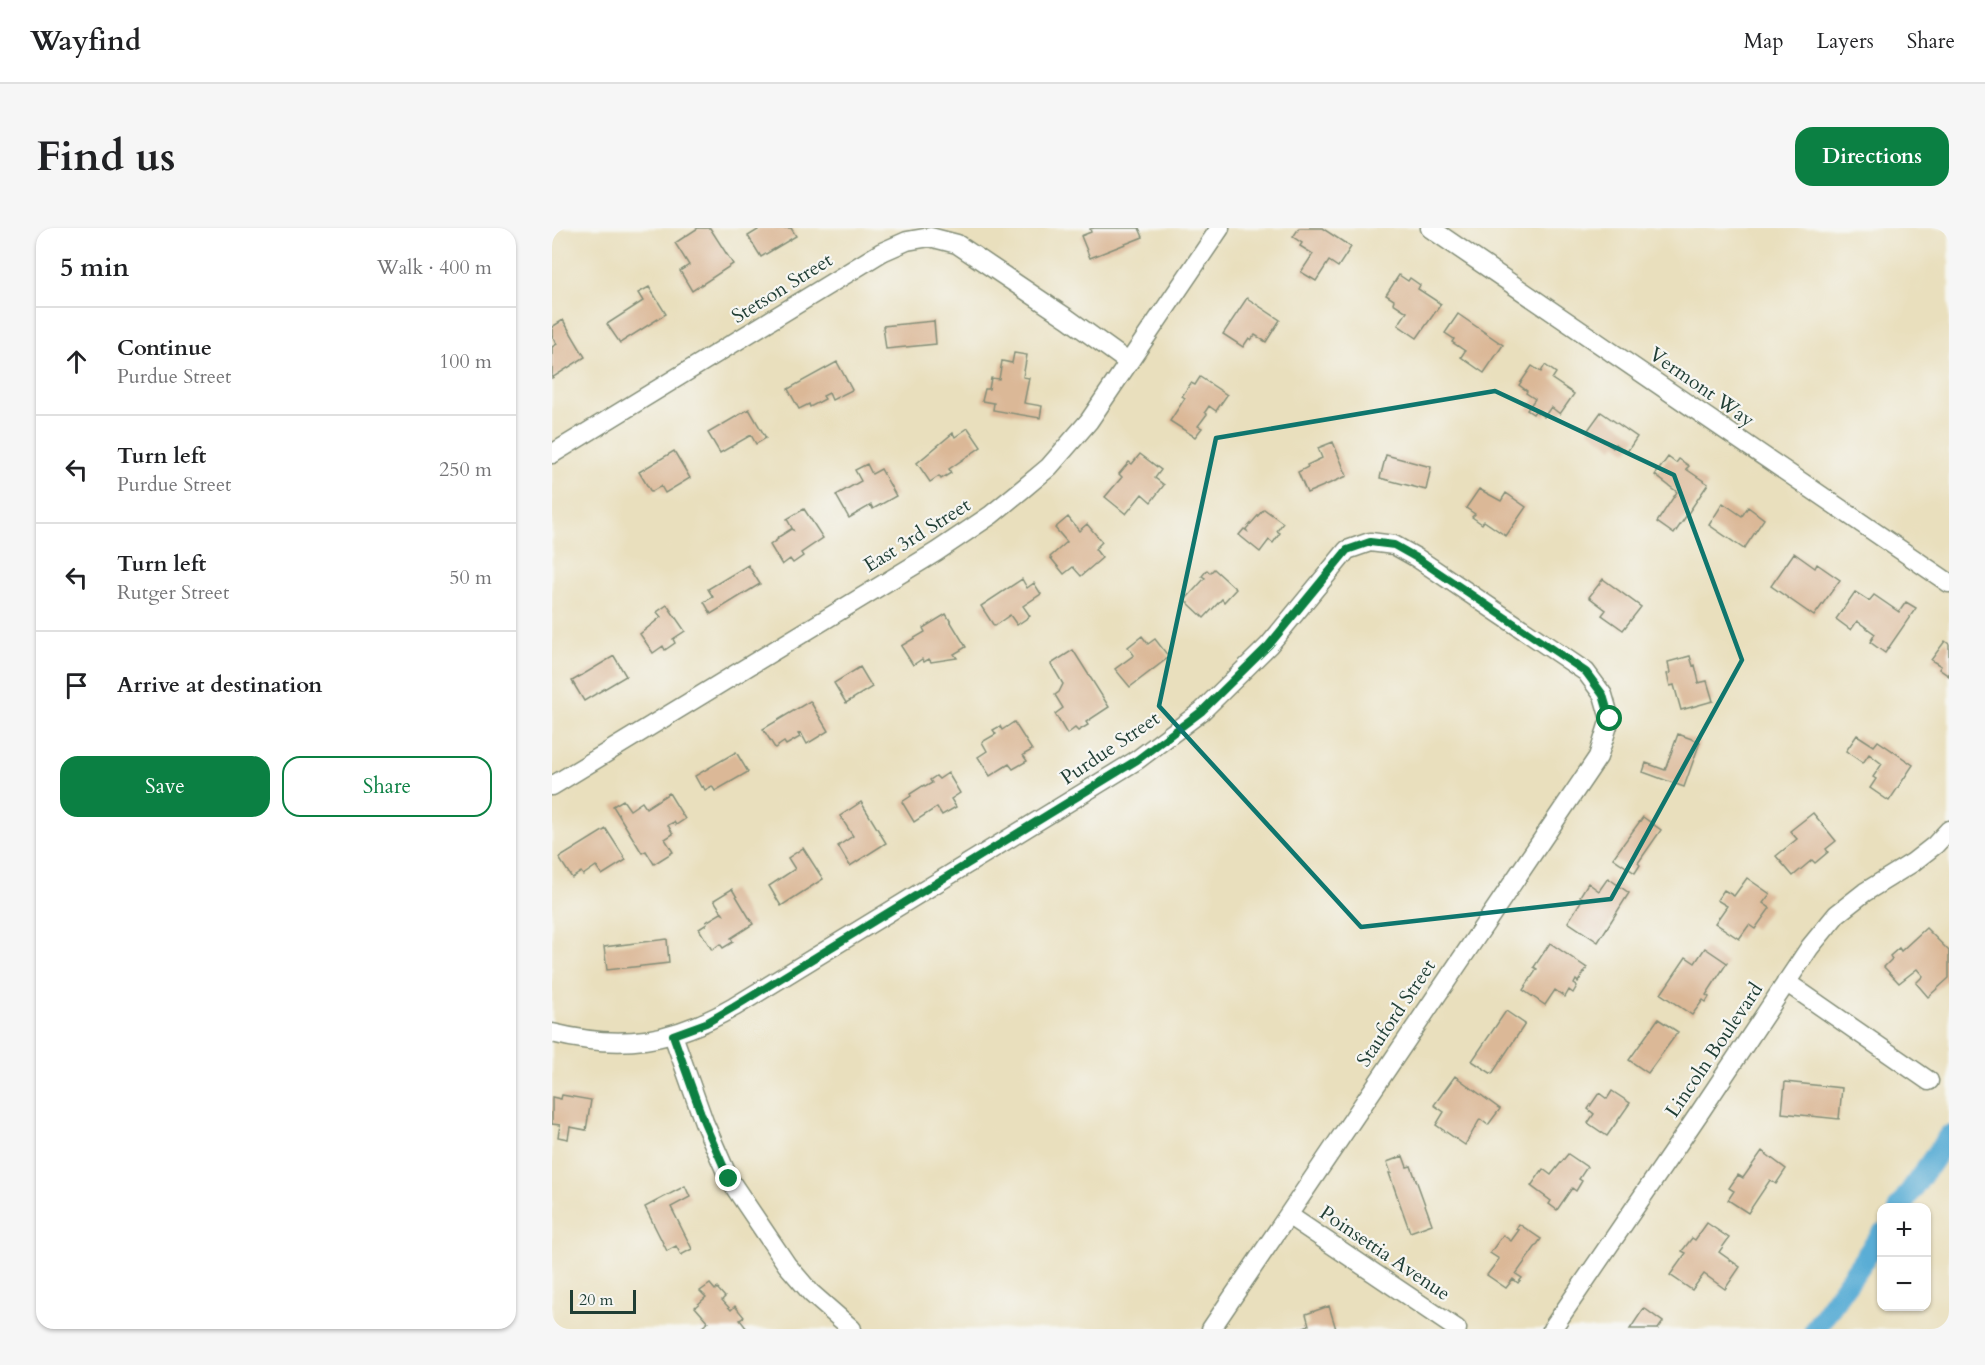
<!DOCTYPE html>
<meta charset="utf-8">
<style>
:root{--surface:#fff;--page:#f6f6f6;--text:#202124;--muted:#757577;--line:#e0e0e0;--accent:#0b8043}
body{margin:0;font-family:Cardo,serif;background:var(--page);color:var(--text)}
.controls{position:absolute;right:18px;bottom:18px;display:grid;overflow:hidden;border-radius:12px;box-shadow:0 2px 4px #0004}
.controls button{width:54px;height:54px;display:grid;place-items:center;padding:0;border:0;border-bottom:2px solid var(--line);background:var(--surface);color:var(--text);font:30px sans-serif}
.scale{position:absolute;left:18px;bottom:15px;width:66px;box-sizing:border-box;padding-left:6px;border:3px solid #1f3d34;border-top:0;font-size:16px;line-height:21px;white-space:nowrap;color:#1f3d34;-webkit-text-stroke:4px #f6f6f2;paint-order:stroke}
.stop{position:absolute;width:18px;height:18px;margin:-14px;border:4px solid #0b8043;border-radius:50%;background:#fff}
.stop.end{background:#0b8043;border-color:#fff;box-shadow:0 2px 6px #0008}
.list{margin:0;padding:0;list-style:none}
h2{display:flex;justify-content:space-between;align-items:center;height:78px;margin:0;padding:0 24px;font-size:26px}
h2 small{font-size:20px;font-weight:400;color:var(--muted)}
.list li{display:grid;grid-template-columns:39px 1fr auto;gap:18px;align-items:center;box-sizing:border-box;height:108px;padding:0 24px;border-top:2px solid var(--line)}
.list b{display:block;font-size:22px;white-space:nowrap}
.list p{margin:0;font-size:20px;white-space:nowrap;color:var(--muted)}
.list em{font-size:20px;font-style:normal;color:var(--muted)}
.actions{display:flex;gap:12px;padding:18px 24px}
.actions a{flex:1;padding:14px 0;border:2px solid var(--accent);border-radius:18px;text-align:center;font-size:21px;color:var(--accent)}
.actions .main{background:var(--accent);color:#fff}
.icon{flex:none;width:33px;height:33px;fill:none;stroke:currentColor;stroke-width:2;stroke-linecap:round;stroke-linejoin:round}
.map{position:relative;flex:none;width:1397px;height:1101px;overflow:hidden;border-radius:18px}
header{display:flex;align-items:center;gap:36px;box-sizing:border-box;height:84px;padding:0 30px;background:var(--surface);border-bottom:2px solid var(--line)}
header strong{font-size:28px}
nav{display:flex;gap:33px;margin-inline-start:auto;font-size:21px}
.intro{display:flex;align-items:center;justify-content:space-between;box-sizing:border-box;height:144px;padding:0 36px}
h1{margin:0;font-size:42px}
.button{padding:15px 27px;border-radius:18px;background:var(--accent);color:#fff;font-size:21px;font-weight:700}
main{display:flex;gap:36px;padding:0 36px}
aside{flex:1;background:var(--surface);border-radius:18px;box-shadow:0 2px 4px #0004}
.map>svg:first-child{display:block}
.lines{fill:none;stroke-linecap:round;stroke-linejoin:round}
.canal{stroke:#5aadd5;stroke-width:22}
.building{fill:#dbb897}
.minor-casing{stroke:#848e78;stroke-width:21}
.minor{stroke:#fff;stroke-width:18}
.route{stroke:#0b8043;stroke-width:8}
.marked{fill:none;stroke:#0f766e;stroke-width:4.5;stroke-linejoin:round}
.labels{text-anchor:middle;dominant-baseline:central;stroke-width:4.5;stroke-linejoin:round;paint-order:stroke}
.street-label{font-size:20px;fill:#1f3d34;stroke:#f6f6f2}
</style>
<header>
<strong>Wayfind</strong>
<nav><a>Map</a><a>Layers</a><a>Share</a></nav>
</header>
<div class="intro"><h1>Find us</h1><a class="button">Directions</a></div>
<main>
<aside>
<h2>5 min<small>Walk · 400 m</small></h2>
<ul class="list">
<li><svg class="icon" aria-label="ahead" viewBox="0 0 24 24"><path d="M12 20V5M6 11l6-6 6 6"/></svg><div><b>Continue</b><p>Purdue Street</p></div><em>100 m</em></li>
<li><svg class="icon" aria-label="left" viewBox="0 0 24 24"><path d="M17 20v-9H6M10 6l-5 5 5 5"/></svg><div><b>Turn left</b><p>Purdue Street</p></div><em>250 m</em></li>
<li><svg class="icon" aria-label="left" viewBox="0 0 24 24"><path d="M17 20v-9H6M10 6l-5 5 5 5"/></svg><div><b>Turn left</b><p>Rutger Street</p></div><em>50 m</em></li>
<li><svg class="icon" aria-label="arrive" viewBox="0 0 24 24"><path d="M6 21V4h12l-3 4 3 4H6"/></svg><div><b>Arrive at destination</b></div></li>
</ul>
<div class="actions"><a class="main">Save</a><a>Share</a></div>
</aside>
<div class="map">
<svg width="1397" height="1101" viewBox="0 0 1397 1101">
<rect width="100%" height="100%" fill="#f6f6f2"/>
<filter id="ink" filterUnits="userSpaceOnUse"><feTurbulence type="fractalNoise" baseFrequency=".0167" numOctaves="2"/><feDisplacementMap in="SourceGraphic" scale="12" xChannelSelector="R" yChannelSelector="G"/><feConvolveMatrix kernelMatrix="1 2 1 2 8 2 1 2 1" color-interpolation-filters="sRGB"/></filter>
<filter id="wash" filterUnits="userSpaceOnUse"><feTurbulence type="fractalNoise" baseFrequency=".008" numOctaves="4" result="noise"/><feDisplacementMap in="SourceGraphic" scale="24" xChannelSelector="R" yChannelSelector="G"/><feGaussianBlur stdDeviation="1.35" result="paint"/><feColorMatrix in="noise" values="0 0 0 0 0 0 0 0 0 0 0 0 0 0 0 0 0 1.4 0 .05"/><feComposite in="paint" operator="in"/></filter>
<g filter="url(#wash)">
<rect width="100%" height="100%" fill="#e9dfbd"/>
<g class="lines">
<path class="canal" d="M 1347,980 L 1397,908
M 1263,1101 L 1330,1006"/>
</g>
<g id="blocks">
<path class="building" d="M 146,0 L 158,0 L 181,36 L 140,63 L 128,43 L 137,37 L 123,15 Z
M 205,0 L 239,0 L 244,8 L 209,29 L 196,8 L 206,2 Z
M 542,0 L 587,0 L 591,9 L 538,30 L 529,8 L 539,4 L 538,1 Z
M 747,0 L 770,0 L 799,19 L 786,39 L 777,33 L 764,53 L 749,44 L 761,26 L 748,18 L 750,15 L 741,9 Z
M 847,47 L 856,53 L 858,50 L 868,57 L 866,61 L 889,76 L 865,110 L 846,97 L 855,84 L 841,75 L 842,72 L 834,67 Z
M 97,59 L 114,86 L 68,115 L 55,96 L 91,73 L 86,65 Z
M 695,70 L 728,92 L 714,114 L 703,107 L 699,112 L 697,110 L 691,119 L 671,106 Z
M 906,86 L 951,117 L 932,145 L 909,129 L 913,123 L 900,114 L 902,111 L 893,105 Z
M 11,92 L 33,129 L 0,150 L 0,119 L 5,116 L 0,108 L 0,99 Z
M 382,93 L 384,116 L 334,121 L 331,98 Z
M 462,125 L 475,127 L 471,149 L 477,150 L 472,175 L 490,178 L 488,190 L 441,182 L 442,175 L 430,173 L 433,161 L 437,161 L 439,150 L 447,151 L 450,133 L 460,135 Z
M 285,134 L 300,162 L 280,172 L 277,165 L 271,168 L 273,171 L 258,179 L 257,176 L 247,181 L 236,161 Z
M 993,137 L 1004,145 L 1000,151 L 1022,166 L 1008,186 L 999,179 L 992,189 L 983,183 L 981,186 L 975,182 L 983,171 L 974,165 L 975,163 L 967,157 L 980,138 L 989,144 Z
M 648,149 L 675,167 L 664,183 L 657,178 L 653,184 L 655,186 L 646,198 L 650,200 L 643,209 L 618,193 L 633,170 L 630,168 L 639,155 L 643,157 Z
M 197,181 L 214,210 L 204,216 L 199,207 L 168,225 L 156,205 Z
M 1049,184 L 1085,209 L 1075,224 L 1064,216 L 1061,220 L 1036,202 Z
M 416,200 L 429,219 L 397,241 L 399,245 L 389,251 L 387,248 L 378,254 L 365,235 L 401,205 L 403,209 Z
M 781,214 L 795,248 L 755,265 L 746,244 L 756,239 L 755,237 L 770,230 L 766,220 Z
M 122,223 L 138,250 L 113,265 L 109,258 L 99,264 L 87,244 Z
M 588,226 L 609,242 L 603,250 L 612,257 L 599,274 L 590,266 L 574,286 L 553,269 L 570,249 L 567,246 L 577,234 L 580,236 Z
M 834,227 L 879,239 L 874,262 L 828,250 Z
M 1116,229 L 1124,235 L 1127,231 L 1137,238 L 1134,241 L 1156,256 L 1122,306 L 1105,294 L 1125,264 L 1103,247 Z
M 315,236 L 320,246 L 329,241 L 344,268 L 321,281 L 319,277 L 297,290 L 284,267 L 309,253 L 303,242 Z
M 927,261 L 949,273 L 954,265 L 974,279 L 954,308 L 932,293 L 930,296 L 920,289 L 923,286 L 914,280 Z
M 1171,275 L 1190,288 L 1196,279 L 1212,291 L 1192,321 L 1157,297 Z
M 252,281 L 271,310 L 249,325 L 251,328 L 241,335 L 238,331 L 230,337 L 218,317 L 226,311 L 225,310 L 239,301 L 241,302 L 235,291 Z
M 712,281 L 731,295 L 725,303 L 728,305 L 721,315 L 717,312 L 708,324 L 687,307 L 692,301 L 695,303 L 694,301 Z
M 516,289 L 527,303 L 535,296 L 550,314 L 543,321 L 550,330 L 529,348 L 521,339 L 512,346 L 498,329 L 515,314 L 503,300 Z
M 1242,325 L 1263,340 L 1265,336 L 1288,352 L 1262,388 L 1219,358 Z
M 196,337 L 208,356 L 159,386 L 152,374 L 161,369 L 156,361 Z
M 662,341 L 684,361 L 672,374 L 670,371 L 652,390 L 633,372 L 653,350 L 650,348 L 655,342 L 658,345 Z
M 470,351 L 475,360 L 482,355 L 489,366 L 471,378 L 478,388 L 465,397 L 458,387 L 442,398 L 429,378 Z
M 1051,351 L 1089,379 L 1071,402 L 1050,387 L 1054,382 L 1037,369 Z
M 1303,364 L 1317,373 L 1322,367 L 1347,384 L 1354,374 L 1364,380 L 1333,425 L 1318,414 L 1323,406 L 1305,393 L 1299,402 L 1284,391 Z
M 115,377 L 133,403 L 121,411 L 123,415 L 113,422 L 111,418 L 101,425 L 88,406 L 109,389 L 105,384 Z
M 394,386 L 414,419 L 402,426 L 405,430 L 379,434 L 377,431 L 372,434 L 370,431 L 361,437 L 349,418 L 373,404 L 371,400 Z
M 590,408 L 596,416 L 603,411 L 617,429 L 578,459 L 563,441 L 582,427 L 576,419 Z
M 1393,413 L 1397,416 L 1397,448 L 1387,441 L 1389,438 L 1379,432 Z
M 521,422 L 557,479 L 534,494 L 536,497 L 526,503 L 523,500 L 515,506 L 503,486 L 511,480 L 503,467 L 507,464 L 511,456 L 499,436 Z
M 62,428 L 74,448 L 32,473 L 20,453 Z
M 1138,428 L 1141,438 L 1143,437 L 1147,454 L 1146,455 L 1155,453 L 1161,473 L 1129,482 L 1122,457 L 1118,458 L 1115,446 L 1118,445 L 1116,434 Z
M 308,439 L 320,459 L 294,475 L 282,455 Z
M 258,473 L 276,503 L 255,516 L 249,505 L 246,506 L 248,509 L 234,517 L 232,514 L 223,520 L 211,501 Z
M 462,494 L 480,522 L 471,527 L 475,533 L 461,541 L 457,536 L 438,548 L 426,529 L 435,523 L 430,514 L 444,506 L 441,502 L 448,498 L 450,502 Z
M 1126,506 L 1148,514 L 1132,559 L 1091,544 L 1094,535 L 1113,542 Z
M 1305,507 L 1322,518 L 1326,513 L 1361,537 L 1337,573 L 1318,560 L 1324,551 L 1321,549 L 1330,536 L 1317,526 L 1311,535 L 1294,523 Z
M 184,524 L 196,544 L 163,563 L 160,558 L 153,562 L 151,558 L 149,559 L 143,548 Z
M 396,545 L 408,565 L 399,571 L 404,579 L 390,587 L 385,579 L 362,594 L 350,574 L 359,568 L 358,566 L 372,557 L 373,559 L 380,555 L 378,552 L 384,548 L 387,551 Z
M 117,565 L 133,591 L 124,597 L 122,594 L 116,597 L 121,606 L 113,611 L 121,624 L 102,636 L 94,623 L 90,625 L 61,578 L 71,572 L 78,582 L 90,574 L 94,580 Z
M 309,574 L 334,615 L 298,638 L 286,618 L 301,608 L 288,588 Z
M 1261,585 L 1284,613 L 1274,621 L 1276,624 L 1263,635 L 1260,632 L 1241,648 L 1224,628 L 1245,611 L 1238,603 Z
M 1091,589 L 1109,602 L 1086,635 L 1088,637 L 1083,645 L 1061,630 Z
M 54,601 L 74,632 L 50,647 L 44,638 L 31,647 L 29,644 L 20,650 L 7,630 Z
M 251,620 L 271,651 L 229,678 L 217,658 L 243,641 L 236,630 Z
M 1056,650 L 1077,665 L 1046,714 L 1016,694 L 1031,670 L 1028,668 L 1036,655 L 1047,663 Z
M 1195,650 L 1218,666 L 1211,675 L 1218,680 L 1203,701 L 1197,697 L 1187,711 L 1163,695 L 1175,678 L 1165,672 L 1172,662 L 1182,668 Z
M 180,661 L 201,696 L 179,710 L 181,714 L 171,720 L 168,716 L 160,722 L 147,701 L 155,696 L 154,694 L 169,685 L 171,686 L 162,672 Z
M 1374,700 L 1397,723 L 1397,750 L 1376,769 L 1364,755 L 1371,748 L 1365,741 L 1347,755 L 1332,739 L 1340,731 L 1338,728 L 1347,720 L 1349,723 Z
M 115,711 L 117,735 L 55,742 L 52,719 Z
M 998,715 L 1035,740 L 1026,754 L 1024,752 L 1022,756 L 1025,758 L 1021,765 L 1017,762 L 1013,769 L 1003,762 L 993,777 L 971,762 L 985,741 L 982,739 Z
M 1153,720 L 1175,735 L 1154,767 L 1157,769 L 1154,774 L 1151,772 L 1140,787 L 1109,766 L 1134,729 L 1143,735 Z
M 954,783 L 973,796 L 940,846 L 920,833 Z
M 1106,791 L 1126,804 L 1096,845 L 1077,832 Z
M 903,848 L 948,881 L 936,897 L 928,891 L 913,917 L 884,897 L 892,884 L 882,877 Z
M 1233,854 L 1290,860 L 1287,891 L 1230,885 Z
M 1060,863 L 1078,875 L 1055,908 L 1036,895 L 1042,886 L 1036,881 L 1047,865 L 1055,871 Z
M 10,867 L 39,872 L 34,902 L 18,899 L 16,911 L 6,909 L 8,897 L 0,896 L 0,869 L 9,871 Z
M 1210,923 L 1234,941 L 1224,956 L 1218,952 L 1196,985 L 1176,972 L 1182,963 L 1177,960 L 1186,947 L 1191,950 Z
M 1016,926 L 1035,939 L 1027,951 L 1030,953 L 1024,963 L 1020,960 L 1005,982 L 997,976 L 999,973 L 979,958 L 991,941 L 999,947 Z
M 851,928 L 855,939 L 859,938 L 880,996 L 858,1004 L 837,945 L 839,945 L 835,934 Z
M 133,958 L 138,969 L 119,979 L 140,1021 L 129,1027 L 124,1018 L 115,1023 L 93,979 Z
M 1155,995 L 1177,1010 L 1167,1024 L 1188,1039 L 1173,1061 L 1152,1046 L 1140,1062 L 1118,1047 L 1134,1025 L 1130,1023 L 1140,1010 L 1143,1012 Z
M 967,996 L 989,1011 L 964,1046 L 970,1050 L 966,1055 L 961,1051 L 954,1060 L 935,1047 L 947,1031 L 938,1025 L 951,1007 L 959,1013 L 967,1002 L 964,1001 Z
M 158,1056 L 163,1062 L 165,1060 L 173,1069 L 170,1072 L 179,1082 L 183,1078 L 192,1089 L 188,1092 L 195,1101 L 148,1101 L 156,1094 L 143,1079 L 154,1069 L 148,1063 Z
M 777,1078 L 784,1101 L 747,1101 L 757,1097 L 754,1086 Z
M 1092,1080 L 1111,1094 L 1106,1101 L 1078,1101 Z"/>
</g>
</g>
<g filter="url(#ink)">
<use href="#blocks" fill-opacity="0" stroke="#848e78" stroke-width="1.5"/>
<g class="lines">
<defs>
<path id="minor" d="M 878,0 L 1397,355
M 0,226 L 330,24 L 355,13 L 378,9 L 405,16 L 515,90 L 576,134
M 0,558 L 384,324 L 439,287 L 472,260 L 497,239 L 537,193 L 668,0
M 1234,754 L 1377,853
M 0,805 C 69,822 120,815 182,779 L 585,532 L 650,483 L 717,417 L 795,322 L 818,314 L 842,317 L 865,330 L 1034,444 L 1051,467 L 1058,491 L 1046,529 L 659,1101
M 121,807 L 152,894 L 177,951 L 235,1037 L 259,1065 L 300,1101
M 736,987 L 905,1101
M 1000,1101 L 1148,884 L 1258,719 L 1285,686 L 1313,664 L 1360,635 L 1383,617 L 1397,602"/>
</defs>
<use href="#minor" class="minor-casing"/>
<use href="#minor" class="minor"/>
</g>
</g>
<g class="lines" filter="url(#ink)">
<path class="route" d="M 177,951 L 152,894 L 121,807 L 154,795 L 182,779 L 585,532 L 650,483 L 717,417 L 795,322 L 818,314 L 842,317 L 865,330 L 1034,444 L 1051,467 L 1058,491"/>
</g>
<path class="marked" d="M 943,163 L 1122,247 L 1190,432 L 1059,671 L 809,699 L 607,478 L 664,210 Z"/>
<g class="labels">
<g class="street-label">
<text transform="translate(230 60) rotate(-32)">Stetson Street</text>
<text transform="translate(1150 159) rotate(35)">Vermont Way</text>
<text transform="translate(365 307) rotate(-32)">East 3rd Street</text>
<text transform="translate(558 520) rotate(-34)">Purdue Street</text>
<text transform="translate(844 785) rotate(-56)">Stauford Street</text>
<text transform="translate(1162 822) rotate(-56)">Lincoln Boulevard</text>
<text transform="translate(833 1025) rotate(34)">Poinsettia Avenue</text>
</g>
</g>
</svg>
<div class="controls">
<button>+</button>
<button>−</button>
</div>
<div class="scale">20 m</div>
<div class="stop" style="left:1058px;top:491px"></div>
<div class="stop end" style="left:177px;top:951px"></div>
</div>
</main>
